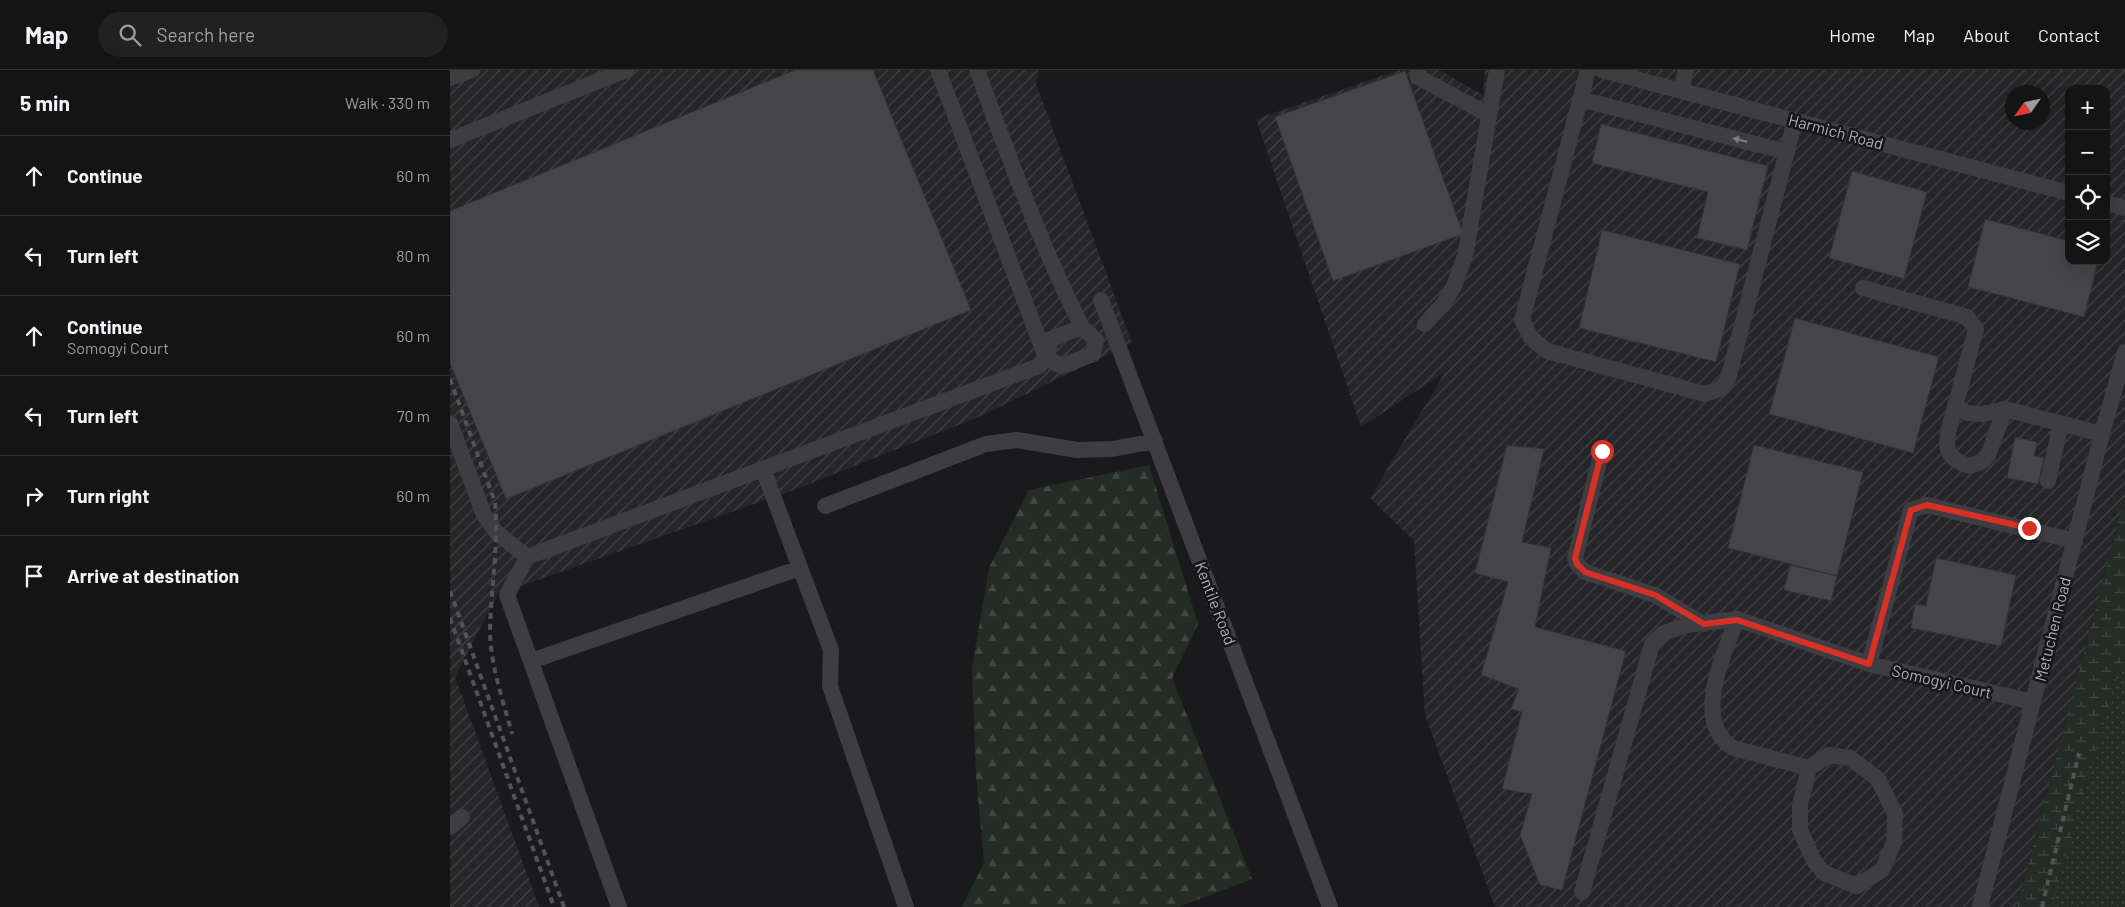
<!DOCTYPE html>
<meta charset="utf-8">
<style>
:root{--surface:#141415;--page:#212122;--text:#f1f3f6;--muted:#9d9ea0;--line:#333334}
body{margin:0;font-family:Barlow,sans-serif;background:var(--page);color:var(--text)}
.controls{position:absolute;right:15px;top:15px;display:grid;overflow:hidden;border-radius:10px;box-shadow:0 5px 20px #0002}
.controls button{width:45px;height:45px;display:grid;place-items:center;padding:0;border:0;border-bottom:1px solid var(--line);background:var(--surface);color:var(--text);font:25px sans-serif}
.compass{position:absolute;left:1555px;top:15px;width:45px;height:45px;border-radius:50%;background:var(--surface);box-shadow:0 5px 20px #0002;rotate:236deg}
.stop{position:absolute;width:15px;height:15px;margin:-11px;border:4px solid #d93025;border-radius:50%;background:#fff}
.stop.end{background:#d93025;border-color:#fff;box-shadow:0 1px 5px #0008}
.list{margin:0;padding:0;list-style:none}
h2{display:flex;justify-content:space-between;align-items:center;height:65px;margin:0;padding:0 20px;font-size:21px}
h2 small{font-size:16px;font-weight:400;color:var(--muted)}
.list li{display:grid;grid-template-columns:32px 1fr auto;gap:15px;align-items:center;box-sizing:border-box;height:80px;padding:0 20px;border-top:1px solid var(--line)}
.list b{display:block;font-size:19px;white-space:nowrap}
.list p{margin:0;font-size:16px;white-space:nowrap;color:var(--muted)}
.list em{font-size:16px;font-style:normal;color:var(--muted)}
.icon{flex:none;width:28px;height:28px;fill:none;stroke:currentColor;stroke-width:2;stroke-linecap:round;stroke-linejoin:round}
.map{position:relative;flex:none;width:1675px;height:837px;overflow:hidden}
header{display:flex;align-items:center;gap:30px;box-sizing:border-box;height:70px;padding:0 25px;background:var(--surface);border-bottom:1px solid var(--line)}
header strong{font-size:24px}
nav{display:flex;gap:28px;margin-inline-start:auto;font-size:18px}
.search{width:350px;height:45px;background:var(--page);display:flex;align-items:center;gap:12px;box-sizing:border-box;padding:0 18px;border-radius:28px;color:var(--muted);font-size:19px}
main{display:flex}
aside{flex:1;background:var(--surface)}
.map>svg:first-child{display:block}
.industrial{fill:url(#industrial-furrows);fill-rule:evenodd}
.forest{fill:url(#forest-firs)}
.wetland{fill:url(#wetland-marsh)}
.park{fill:url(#park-dots)}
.building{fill:#444449;stroke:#343438}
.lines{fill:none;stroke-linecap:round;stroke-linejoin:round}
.minor{stroke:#3d3d42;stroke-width:16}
.rail{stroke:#525359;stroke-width:4;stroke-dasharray:6 5;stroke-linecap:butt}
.oneway{fill:#7b7c84}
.route{stroke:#d93025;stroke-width:6}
.labels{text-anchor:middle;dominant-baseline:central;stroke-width:5;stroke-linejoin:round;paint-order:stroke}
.street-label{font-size:16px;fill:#adafba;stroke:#151517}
</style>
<header>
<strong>Map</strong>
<div class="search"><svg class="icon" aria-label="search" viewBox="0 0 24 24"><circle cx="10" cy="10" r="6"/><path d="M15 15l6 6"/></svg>Search here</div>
<nav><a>Home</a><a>Map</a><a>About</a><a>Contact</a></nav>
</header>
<main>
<aside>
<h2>5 min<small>Walk · 330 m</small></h2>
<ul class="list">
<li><svg class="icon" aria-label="ahead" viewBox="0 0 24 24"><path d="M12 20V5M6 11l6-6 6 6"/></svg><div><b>Continue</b></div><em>60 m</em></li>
<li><svg class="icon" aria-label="left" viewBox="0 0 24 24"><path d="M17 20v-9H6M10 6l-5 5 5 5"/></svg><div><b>Turn left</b></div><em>80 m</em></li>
<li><svg class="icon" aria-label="ahead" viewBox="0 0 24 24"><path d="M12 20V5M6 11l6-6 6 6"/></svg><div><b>Continue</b><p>Somogyi Court</p></div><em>60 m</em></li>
<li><svg class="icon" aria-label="left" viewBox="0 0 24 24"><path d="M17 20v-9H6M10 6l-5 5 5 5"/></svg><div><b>Turn left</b></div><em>70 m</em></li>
<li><svg class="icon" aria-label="right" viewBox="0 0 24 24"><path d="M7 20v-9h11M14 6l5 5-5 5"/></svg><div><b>Turn right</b></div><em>60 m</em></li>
<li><svg class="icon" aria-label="arrive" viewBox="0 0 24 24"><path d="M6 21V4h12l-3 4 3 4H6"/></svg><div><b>Arrive at destination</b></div></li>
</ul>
</aside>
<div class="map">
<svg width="1675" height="837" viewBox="0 0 1675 837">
<defs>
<pattern id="industrial-furrows" width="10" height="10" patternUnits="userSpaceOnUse" patternTransform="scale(1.25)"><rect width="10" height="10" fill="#262629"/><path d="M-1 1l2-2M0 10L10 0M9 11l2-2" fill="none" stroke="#434346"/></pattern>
<pattern id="forest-firs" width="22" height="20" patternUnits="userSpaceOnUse" patternTransform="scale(1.25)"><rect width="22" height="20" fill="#242c26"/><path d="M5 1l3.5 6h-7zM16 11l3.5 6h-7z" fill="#414843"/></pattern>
<pattern id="wetland-marsh" width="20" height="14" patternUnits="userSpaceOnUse" patternTransform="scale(1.25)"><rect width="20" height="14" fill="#242c26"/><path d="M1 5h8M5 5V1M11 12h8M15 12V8" fill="none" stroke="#414843"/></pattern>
<pattern id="park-dots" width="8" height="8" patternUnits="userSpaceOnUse" patternTransform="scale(1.25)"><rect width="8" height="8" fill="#242c26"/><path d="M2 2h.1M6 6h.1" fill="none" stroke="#414843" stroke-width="1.8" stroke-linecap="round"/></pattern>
</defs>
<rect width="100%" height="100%" fill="#1a1a1c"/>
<path class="industrial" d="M 0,0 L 589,0 L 586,14 L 682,273 L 531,346 L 341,421 L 48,524 L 5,607 L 89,837 L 0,837 Z
M 949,0 L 989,0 L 1033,25 L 1035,0 L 1675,0 L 1675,427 L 1567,837 L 1045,837 L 975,645 L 964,471 L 920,428 L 995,302 L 911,357 L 806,49 ZM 1619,19 L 1656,19 L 1656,191 L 1619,191 ZM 1562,22 L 1592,22 L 1592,52 L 1562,52 Z"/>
<path class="forest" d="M 699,395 L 748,554 L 722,608 L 802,809 L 729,837 L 512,837 L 534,793 L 526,705 L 522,597 L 539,498 L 579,420 Z"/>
<path class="wetland" d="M 1675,427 L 1675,837 L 1567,837 Z"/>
<path class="park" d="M 1675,579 L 1675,837 L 1602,837 Z"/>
<path class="building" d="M 345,0 L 423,0 L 521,240 L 56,429 L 0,293 L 0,141 Z
M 955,1 L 1013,164 L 883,211 L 825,47 Z
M 1151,54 L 1318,96 L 1297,180 L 1247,168 L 1258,122 L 1142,93 Z
M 1402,101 L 1477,122 L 1454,209 L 1379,188 Z
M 1535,149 L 1619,171 L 1619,191 L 1648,191 L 1634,247 L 1518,217 Z
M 1152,160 L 1290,194 L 1266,292 L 1129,258 Z
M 1345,248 L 1489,287 L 1463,383 L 1319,344 Z
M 1565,367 L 1587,372 L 1584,386 L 1594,388 L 1588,414 L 1557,408 Z
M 1057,375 L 1094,379 L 1072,472 L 1101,478 L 1085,557 L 1176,581 L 1112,820 L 1090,815 L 1070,765 L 1082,724 L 1052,719 L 1072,642 L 1061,639 L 1069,619 L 1031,605 L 1058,512 L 1025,503 Z
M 1304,375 L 1413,402 L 1387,506 L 1278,478 Z
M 1486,488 L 1566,505 L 1551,576 L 1461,558 L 1465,534 L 1476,536 Z
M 1340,495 L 1387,506 L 1381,531 L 1334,520 Z"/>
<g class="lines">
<path class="minor" d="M 527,0 C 559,87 590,174 632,257
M 969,0 L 968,7 L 1039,45
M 1138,0 L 1072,250 L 1081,268 L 1097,281 L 1255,324 L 1270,319 L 1278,309 L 1345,50
M 1152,0 L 1619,123
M 0,8 L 22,0
M 1231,20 L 1236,0
M 1130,29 L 1337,82
M 0,70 L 176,0
M 1656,133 L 1675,138
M 1413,218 L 1517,247 L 1526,259 L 1505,337 L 1517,343 L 1533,344 L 1555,339 L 1652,364
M 651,230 L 880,837
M 975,254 L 994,233 L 1004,216 L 1015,186 L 1047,0
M 632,257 L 646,270 L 643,284 L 612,296 L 596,288 L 601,269 Z
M 1505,337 C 1499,362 1485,387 1520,396 L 1533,391 L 1538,385 L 1555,339
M 0,353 L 34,445 L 46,462 L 77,487
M 1152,381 L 1125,488 L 1127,494 L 1135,502 L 1205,525 L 1253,554
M 313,399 L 381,580 L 380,616 L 456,837
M 1598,411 L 1611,354
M 375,436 L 536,374 L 567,370 L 627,380 L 662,379 L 705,371
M 1287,549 C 1274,585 1241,651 1283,678 L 1359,698 L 1379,685 L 1400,688 L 1428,709 L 1445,744 L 1444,772 L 1432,800 L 1407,816 L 1374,803 L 1364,791 L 1350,760 L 1350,735 L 1359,698
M 81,591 L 350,498
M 1419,594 L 1461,440 L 1477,435 L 1625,471
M 0,757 L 12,747
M 1132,822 L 1202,574 L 1214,563 L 1237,555 L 1287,549 L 1419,594 L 1583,632
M 169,837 L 57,525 L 77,487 L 589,296 L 596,288 L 488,0
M 1530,837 L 1652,364 L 1675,282"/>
<path class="rail" d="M 0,309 L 45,432 C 49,474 41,517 40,559 C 40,595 53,630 62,664
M 0,521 L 114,837
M 0,548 L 104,837
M 1592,837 L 1629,683"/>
</g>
<defs><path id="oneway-solid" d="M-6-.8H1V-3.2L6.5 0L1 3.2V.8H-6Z" transform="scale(1.25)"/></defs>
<use class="oneway" href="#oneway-solid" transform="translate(1290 70) rotate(-166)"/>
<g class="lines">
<path class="route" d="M 1152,381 L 1125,488 L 1127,494 L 1135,502 L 1205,525 L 1254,554 L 1287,550 L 1419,594 L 1461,440 L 1477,435 L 1579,458"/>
</g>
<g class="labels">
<g class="street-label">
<text transform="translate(1386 61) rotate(15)">Harmich Road</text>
<text transform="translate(766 533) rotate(69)">Kentile Road</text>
<text transform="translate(1602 559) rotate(-76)">Metuchen Road</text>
<text transform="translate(1492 611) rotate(13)">Somogyi Court</text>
</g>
</g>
</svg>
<div class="controls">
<button>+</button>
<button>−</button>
<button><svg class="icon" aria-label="locate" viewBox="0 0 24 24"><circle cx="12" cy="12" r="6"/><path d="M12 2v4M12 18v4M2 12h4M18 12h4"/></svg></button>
<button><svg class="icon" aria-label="layers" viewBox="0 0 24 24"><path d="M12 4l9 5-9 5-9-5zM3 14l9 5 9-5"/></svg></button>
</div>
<svg class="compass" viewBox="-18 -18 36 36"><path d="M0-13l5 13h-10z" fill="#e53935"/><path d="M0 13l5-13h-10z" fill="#9d9ea0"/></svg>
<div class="stop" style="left:1152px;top:381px"></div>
<div class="stop end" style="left:1579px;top:458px"></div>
</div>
</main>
